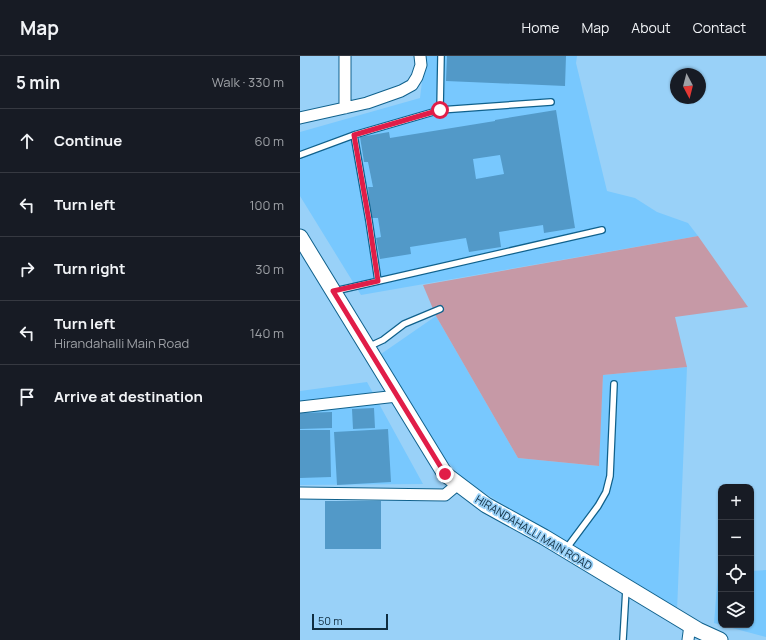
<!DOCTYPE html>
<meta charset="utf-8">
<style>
:root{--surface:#171b24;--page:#242831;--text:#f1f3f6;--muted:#9ea1a6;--line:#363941}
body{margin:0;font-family:Manrope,sans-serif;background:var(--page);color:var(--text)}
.controls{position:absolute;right:12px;bottom:12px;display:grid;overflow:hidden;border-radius:8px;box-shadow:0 1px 3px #0004}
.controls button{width:36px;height:36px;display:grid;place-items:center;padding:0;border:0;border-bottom:1px solid var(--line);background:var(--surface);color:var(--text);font:20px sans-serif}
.compass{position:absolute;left:370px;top:12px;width:36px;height:36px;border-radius:50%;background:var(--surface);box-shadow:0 1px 3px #0004;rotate:173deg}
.scale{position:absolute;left:12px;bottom:10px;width:76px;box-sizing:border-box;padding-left:4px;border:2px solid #0f2d40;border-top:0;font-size:11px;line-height:14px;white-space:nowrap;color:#0f2d40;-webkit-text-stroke:3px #99d1f8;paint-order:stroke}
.stop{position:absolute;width:12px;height:12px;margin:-9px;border:3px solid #e11d48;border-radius:50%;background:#fff}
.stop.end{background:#e11d48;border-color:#fff;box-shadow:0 1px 4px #0008}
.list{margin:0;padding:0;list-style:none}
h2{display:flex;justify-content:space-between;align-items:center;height:52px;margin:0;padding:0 16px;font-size:17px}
h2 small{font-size:13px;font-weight:400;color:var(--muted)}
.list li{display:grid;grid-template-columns:26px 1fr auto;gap:12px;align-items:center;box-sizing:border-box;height:64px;padding:0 16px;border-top:1px solid var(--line)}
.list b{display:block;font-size:15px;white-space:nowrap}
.list p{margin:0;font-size:13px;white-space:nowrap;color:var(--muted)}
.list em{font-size:13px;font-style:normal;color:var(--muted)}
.icon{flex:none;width:22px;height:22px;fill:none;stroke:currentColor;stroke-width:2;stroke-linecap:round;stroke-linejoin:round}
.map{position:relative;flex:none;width:466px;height:584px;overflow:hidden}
header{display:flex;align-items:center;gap:24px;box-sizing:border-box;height:56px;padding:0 20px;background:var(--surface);border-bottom:1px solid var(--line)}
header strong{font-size:19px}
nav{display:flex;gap:22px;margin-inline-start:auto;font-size:14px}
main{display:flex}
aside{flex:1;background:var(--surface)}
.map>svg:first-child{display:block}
.built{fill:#78c8fe}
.green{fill:#c699a6}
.building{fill:#5299c8;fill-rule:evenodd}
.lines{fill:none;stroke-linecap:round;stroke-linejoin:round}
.service-casing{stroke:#10618c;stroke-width:8}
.minor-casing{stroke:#10618c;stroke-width:13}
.secondary-casing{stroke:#10618c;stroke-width:17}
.service{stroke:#fff;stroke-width:5.5}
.minor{stroke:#fff;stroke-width:11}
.secondary{stroke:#fff;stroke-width:15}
.route{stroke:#e11d48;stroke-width:5}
.labels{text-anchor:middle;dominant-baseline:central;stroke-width:3.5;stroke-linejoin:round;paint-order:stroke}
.street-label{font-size:11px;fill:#0f2d40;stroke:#99d1f8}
</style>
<header>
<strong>Map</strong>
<nav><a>Home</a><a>Map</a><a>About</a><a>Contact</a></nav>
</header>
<main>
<aside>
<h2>5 min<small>Walk · 330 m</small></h2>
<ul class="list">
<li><svg class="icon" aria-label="ahead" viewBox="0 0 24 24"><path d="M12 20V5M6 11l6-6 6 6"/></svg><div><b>Continue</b></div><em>60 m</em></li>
<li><svg class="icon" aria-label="left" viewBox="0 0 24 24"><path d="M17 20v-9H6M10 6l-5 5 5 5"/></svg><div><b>Turn left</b></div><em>100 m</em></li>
<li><svg class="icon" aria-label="right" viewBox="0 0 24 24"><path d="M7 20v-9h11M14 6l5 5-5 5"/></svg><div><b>Turn right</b></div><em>30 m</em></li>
<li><svg class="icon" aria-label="left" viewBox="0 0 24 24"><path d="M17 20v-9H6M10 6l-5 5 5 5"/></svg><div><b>Turn left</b><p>Hirandahalli Main Road</p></div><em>140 m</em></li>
<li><svg class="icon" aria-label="arrive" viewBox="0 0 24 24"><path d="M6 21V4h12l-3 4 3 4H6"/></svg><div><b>Arrive at destination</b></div></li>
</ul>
</aside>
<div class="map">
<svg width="466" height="584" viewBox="0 0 466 584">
<rect width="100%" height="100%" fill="#99d1f8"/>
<path class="built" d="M 125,0 L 277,0 L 276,7 L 307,135 L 335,142 L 357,156 L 388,167 L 398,180 L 61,239 L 0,140 L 0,76 L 120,42 Z
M 136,260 L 218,402 L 298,410 L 303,319 L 387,311 L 377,555 L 165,425 L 145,403 L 81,298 Z
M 67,326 L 123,428 L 0,429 L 0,335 Z
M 466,514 L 466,581 L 421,569 L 451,569 L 451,515 Z
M 418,517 L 421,517 L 421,569 L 414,567 Z"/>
<path class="green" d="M 398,180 L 448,251 L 375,261 L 387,311 L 303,319 L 299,410 L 218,402 L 136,260 L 123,229 Z"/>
<path class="building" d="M 147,0 L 266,0 L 265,30 L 146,25 Z
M 256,54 L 275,172 L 244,177 L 243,169 L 199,176 L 201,191 L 169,196 L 166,182 L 110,191 L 111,198 L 80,203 L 76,182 L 81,181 L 78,162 L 71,162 L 68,131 L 73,131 L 68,106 L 64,106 L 60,81 L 89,76 L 90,82 L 195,65 L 195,64 ZM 200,99 L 204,118 L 176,123 L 173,103 Z
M 74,352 L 75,372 L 53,373 L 52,353 Z
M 32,356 L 32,372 L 0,373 L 0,357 Z
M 88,373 L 91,426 L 37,429 L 34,376 Z
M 0,374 L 30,374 L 31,421 L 0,422 Z
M 25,445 L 81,445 L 81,493 L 25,493 Z"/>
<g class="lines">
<defs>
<path id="service" d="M 140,54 L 141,0
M 0,99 L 54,79
M 78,225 L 69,165 L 54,79 L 140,54 L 251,46
M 35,235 L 302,174
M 68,291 L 83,284 L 104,268 L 140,253
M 266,493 L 298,450 L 306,436 L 310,420 L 314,328
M 323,584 L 326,533"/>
<path id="minor" d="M 45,0 L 45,52
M 0,62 L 67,47 L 101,35 L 112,29 L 117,21 L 121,9 L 120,0
M 0,351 L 97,340
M 0,437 L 145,439 L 158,428
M 388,584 L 390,569"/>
<path id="secondary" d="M 0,181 L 145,418 L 186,449 L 244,481 L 398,574 L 420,584"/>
</defs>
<use href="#service" class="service-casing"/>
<use href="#minor" class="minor-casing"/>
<use href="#secondary" class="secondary-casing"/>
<use href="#service" class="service"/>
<use href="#minor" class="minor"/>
<use href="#secondary" class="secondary"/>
</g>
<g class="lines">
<path class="route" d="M 140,54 L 54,79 L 69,165 L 78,225 L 33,235 L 145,418"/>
</g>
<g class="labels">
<g class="street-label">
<text transform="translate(234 476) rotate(31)">HIRANDAHALLI MAIN ROAD</text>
</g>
</g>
</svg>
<div class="controls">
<button>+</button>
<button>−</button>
<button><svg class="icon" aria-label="locate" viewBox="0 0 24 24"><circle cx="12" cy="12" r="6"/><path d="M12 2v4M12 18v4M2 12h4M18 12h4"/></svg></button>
<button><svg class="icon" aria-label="layers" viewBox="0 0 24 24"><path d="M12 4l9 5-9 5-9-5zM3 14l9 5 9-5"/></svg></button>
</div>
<svg class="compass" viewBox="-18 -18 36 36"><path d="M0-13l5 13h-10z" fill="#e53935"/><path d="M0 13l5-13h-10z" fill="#9ea1a6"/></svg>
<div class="scale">50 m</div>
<div class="stop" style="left:140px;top:54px"></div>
<div class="stop end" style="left:145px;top:418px"></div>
</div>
</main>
